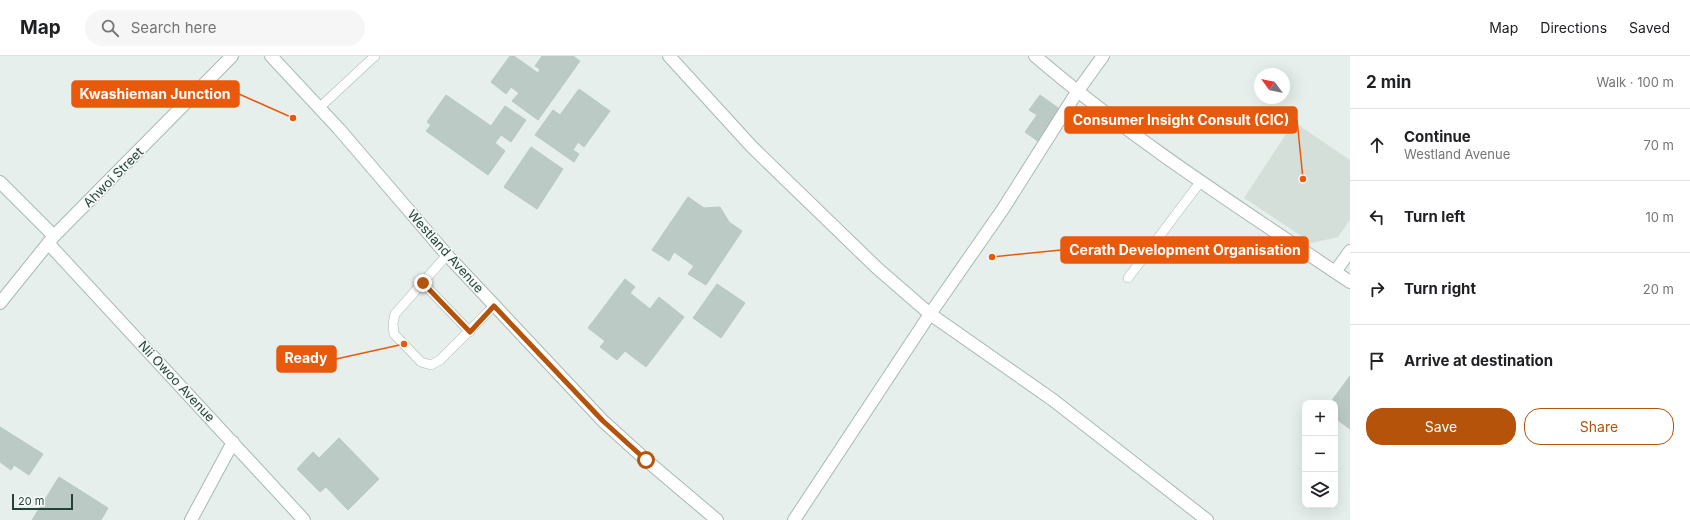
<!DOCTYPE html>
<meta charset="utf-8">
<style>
:root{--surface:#fff;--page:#f6f6f6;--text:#202124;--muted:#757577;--line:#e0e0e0;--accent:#b45309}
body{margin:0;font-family:Inter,sans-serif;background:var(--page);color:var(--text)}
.controls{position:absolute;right:12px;bottom:12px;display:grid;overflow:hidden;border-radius:8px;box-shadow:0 4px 16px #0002}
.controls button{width:36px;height:36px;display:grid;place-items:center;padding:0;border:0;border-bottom:1px solid var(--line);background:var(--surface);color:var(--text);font:20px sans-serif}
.compass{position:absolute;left:1254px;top:12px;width:36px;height:36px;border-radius:50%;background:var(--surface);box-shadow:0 4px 16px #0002;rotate:303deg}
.scale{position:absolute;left:12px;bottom:10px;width:61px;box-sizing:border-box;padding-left:4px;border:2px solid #24423a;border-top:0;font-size:11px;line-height:14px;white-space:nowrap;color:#24423a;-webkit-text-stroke:3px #f7fbf9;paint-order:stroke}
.stop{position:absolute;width:12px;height:12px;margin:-9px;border:3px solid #b45309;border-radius:50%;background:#fff}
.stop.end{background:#b45309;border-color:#fff;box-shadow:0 1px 4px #0008}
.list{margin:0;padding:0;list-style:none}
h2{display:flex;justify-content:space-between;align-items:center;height:52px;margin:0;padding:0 16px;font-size:17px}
h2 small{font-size:13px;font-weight:400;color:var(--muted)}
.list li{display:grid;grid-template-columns:26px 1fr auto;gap:12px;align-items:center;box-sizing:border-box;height:72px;padding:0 16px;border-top:1px solid var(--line)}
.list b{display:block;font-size:15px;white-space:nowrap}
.list p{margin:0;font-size:13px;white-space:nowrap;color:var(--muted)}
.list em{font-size:13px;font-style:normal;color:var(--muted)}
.actions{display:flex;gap:8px;padding:12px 16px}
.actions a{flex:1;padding:9px 0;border:1px solid var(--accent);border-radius:16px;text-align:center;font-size:14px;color:var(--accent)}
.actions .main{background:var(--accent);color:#fff}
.icon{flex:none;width:22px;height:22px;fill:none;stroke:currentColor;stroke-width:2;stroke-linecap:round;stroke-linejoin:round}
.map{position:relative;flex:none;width:1350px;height:464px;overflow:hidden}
header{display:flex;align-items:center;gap:24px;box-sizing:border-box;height:56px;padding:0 20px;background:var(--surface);border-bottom:1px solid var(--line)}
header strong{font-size:19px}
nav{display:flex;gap:22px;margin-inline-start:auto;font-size:14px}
.search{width:280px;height:36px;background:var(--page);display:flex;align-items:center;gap:10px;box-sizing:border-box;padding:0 14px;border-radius:22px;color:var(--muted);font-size:15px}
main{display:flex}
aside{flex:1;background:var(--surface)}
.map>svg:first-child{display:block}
.built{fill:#d4dfda}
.building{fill:#bbcac4;stroke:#b8c9c2}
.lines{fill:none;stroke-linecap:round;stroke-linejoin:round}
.service-casing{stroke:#a8b8b2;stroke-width:10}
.minor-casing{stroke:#a8b8b2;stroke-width:14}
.tertiary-casing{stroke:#a8b8b2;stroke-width:14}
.service{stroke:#fff;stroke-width:9}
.minor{stroke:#fff;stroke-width:12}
.tertiary{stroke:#fff;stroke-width:12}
.route{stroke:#b45309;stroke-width:5}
.labels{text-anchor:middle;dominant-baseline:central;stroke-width:3;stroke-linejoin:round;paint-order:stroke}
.street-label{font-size:13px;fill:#24423a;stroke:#f7fbf9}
.leader{fill:none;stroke:#e8590c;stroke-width:1.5}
.callout-dot{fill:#e8590c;stroke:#f7fbf9;stroke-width:1.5}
.callout{fill:#e8590c;stroke:#e8590c;stroke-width:1.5}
.callout-label{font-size:14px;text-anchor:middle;font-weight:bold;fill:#fff}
</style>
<header>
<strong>Map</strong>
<div class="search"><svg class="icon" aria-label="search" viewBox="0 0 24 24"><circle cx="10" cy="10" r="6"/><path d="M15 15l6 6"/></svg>Search here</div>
<nav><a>Map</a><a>Directions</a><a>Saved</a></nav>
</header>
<main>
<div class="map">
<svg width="1350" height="464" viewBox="0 0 1350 464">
<rect width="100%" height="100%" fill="#e6efeb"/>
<path class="built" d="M 1294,66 L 1350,104 L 1350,164 L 1338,181 L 1312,187 L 1244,142 Z"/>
<path class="building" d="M 510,0 L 514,0 L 538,17 L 540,13 L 535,10 L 542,0 L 573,0 L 580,5 L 538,64 L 512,45 L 519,37 L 511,31 L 506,38 L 491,26 Z
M 579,33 L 610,55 L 584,91 L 578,86 L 573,94 L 579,98 L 574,106 L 535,79 L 553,54 L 560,59 Z
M 446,39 L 491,70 L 505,50 L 526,64 L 511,86 L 501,79 L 495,87 L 505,95 L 488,119 L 426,75 L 431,69 L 427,66 Z
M 1040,39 L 1061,54 L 1039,86 L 1025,76 L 1037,59 L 1029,54 Z
M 531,91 L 563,113 L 537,153 L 504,131 Z
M 688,141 L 704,152 L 720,151 L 729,166 L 742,175 L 706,229 L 688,218 L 694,210 L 674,196 L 669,205 L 652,194 Z
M 625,223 L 635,231 L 630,237 L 650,253 L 659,241 L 684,261 L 646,311 L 625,295 L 617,304 L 600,291 L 605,285 L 588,272 Z
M 717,228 L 745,247 L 721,282 L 693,262 Z
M 1350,320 L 1350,373 L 1335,362 L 1335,347 L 1330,347 Z
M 0,371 L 43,398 L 29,419 L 14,409 L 11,414 L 0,406 Z
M 339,382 L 379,423 L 348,454 L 326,431 L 320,436 L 297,413 L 313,396 L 319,402 Z
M 59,421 L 108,452 L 101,464 L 32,464 Z"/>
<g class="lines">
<defs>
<path id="service" d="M 319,52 L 375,0
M 447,199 L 395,258 L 393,268 L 394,278 L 421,306 L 431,309 L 440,304 L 494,250
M 1128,222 L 1201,125
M 423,227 L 470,276"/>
<path id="minor" d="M 669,0 L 752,91 L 877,212 L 930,258 L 1053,344 L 1207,464
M 1035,0 C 1133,84 1243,154 1350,226
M 0,126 L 54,180
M 48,187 L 304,464
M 1335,216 L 1350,195
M 0,247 L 54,180 L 232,0
M 191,464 L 233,386
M 794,464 L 930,258 L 1003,153 L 1077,36 L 1103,0"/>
<path id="tertiary" d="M 271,0 L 339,73 L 447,199 L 603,365 L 646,404 L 717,464"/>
</defs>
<use href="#service" class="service-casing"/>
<use href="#minor" class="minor-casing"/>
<use href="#tertiary" class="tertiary-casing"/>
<use href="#service" class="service"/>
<use href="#minor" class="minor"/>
<use href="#tertiary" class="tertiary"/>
</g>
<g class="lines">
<path class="route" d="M 423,227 L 470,276 L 494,250 L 603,365 L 646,404"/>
</g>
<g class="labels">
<g class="street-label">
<text transform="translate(113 121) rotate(-45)">Ahwoi Street</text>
<text transform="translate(446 195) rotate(48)">Westland Avenue</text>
<text transform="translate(177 325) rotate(47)">Nii Owoo Avenue</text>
</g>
</g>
<path class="leader" d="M293 62L239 38M1303 123L1297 64M992 201L1061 194M404 288L336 303"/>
<g class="callout-dot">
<circle cx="293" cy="62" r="4"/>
<circle cx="1303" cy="123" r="4"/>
<circle cx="992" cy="201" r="4"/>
<circle cx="404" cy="288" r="4"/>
</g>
<g class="callout">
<rect x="72" y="25" width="167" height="26" rx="4"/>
<rect x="1065" y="51" width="232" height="26" rx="4"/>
<rect x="1061" y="181" width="247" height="26" rx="4"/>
<rect x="277" y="290" width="59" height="26" rx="4"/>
</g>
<g class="callout-label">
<text x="155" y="43">Kwashieman Junction</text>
<text x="1181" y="69">Consumer Insight Consult (CIC)</text>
<text x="1185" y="199">Cerath Development Organisation</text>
<text x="306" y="307">Ready</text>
</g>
</svg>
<div class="controls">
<button>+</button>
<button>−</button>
<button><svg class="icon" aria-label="layers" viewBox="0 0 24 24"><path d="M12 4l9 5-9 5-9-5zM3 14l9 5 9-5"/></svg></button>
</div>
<svg class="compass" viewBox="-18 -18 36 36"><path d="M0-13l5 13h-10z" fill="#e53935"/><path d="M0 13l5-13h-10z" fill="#757577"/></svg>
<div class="scale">20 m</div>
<div class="stop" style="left:646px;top:404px"></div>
<div class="stop end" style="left:423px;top:227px"></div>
</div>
<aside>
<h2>2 min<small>Walk · 100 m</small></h2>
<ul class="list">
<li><svg class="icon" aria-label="ahead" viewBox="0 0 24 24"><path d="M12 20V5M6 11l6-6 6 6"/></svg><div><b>Continue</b><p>Westland Avenue</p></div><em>70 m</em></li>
<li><svg class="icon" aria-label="left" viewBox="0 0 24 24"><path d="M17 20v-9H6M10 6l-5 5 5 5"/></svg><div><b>Turn left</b></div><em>10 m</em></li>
<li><svg class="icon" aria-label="right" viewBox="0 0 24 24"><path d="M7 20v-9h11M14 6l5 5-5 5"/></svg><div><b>Turn right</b></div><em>20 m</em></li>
<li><svg class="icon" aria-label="arrive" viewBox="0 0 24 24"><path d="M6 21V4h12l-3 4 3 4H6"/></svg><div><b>Arrive at destination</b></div></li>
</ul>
<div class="actions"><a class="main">Save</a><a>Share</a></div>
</aside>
</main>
